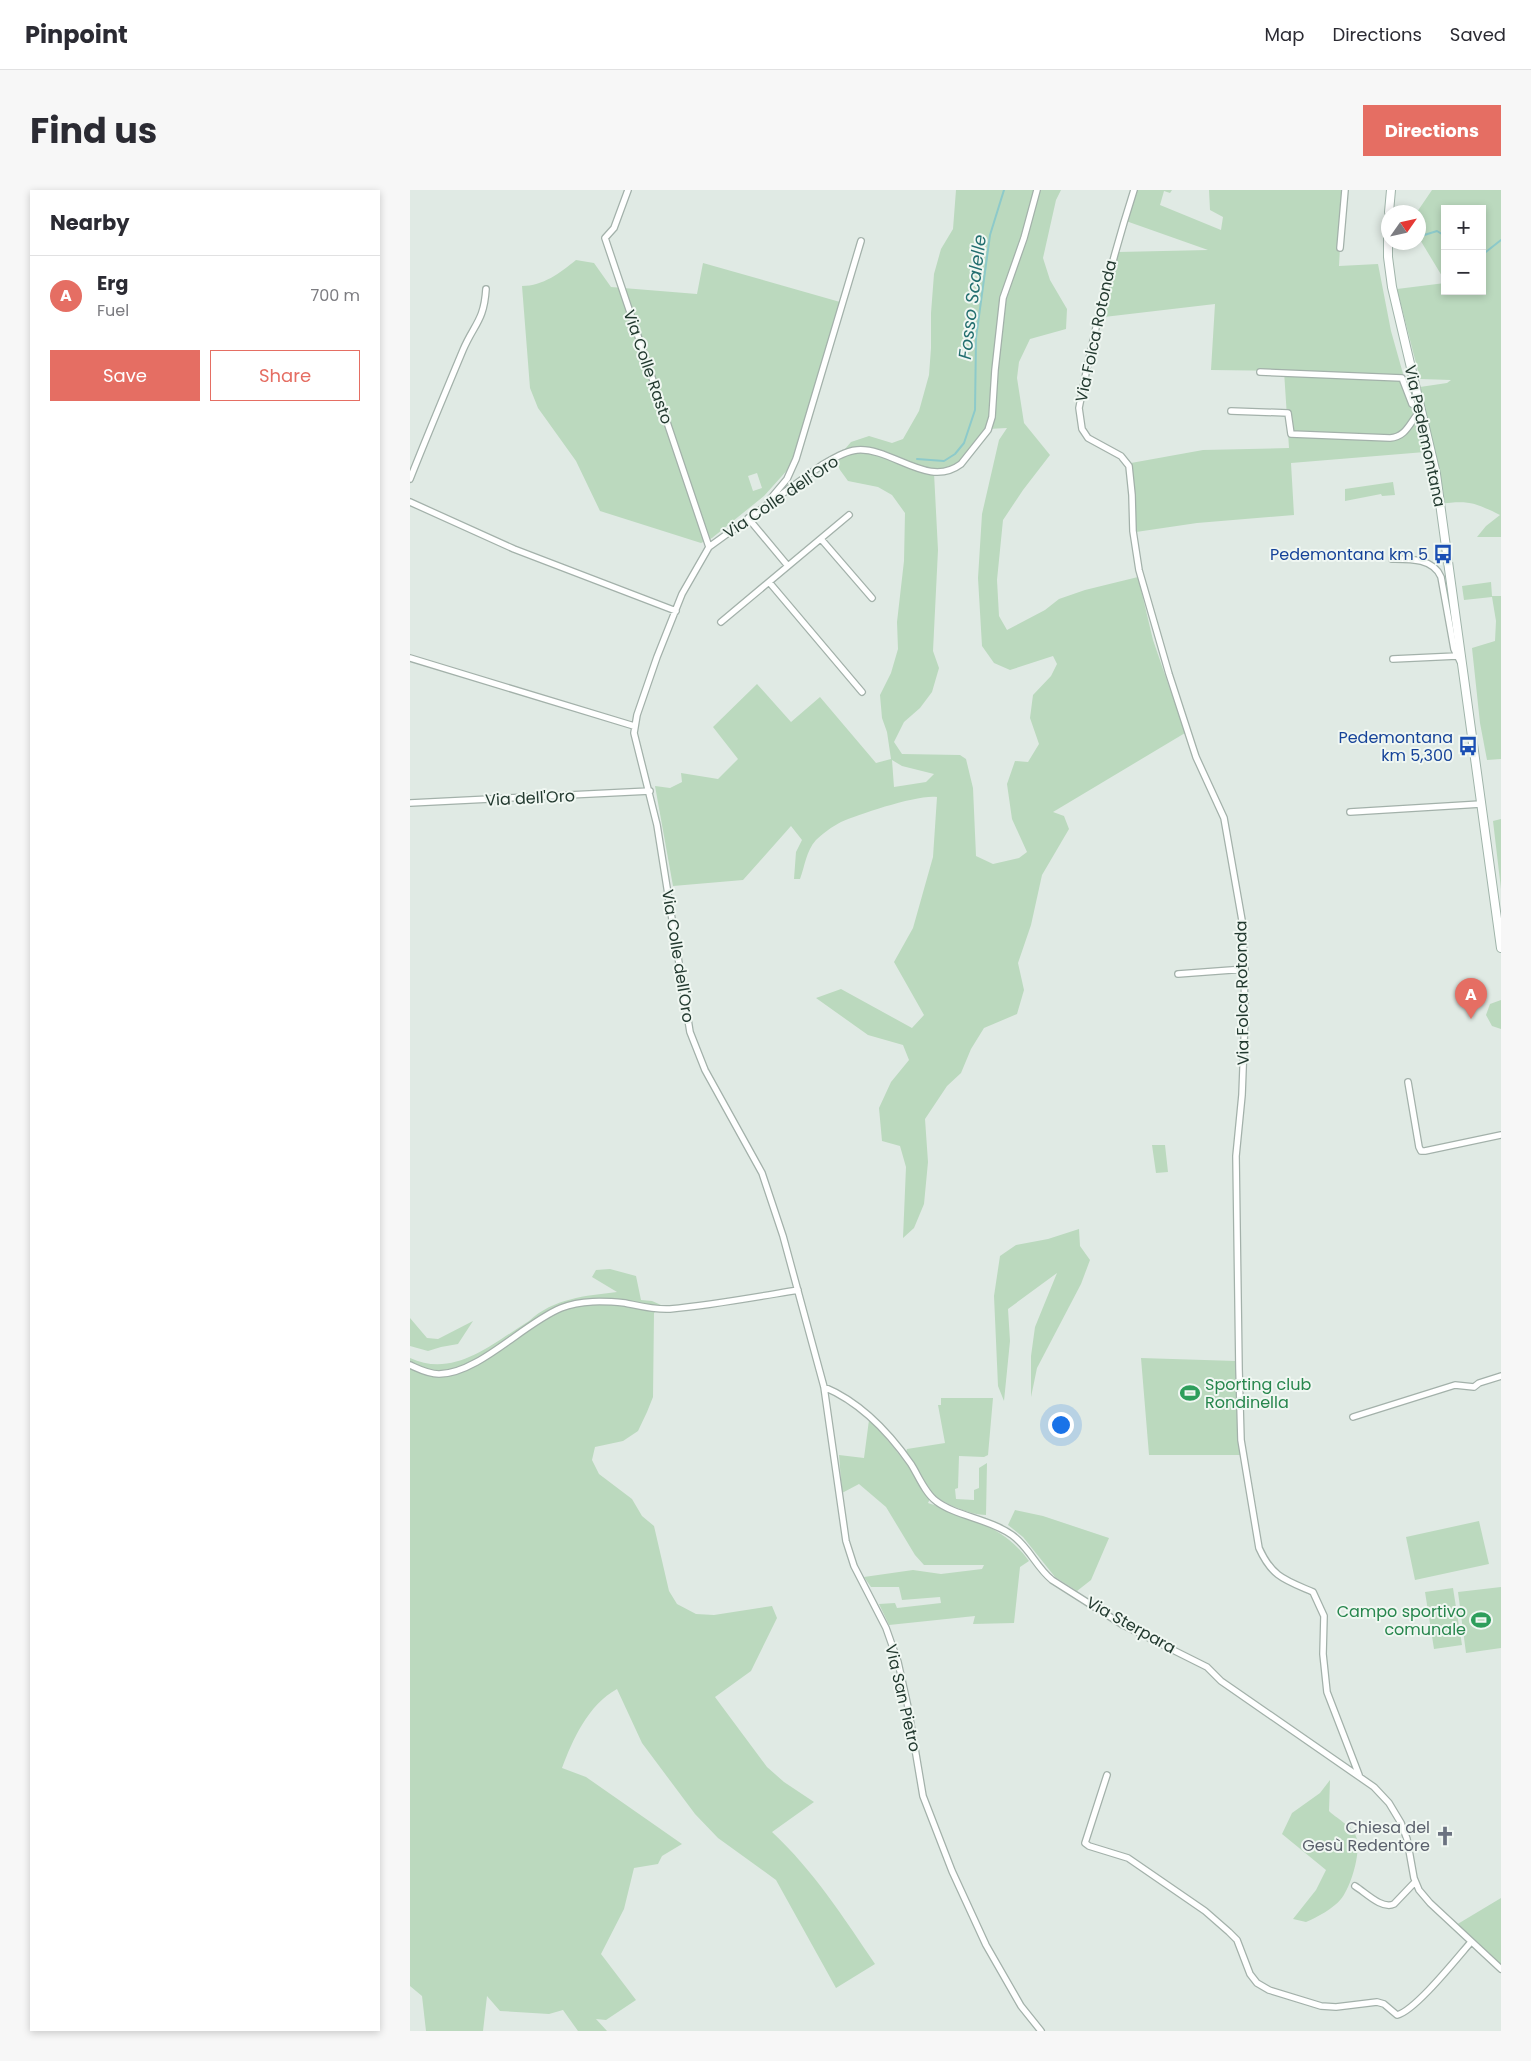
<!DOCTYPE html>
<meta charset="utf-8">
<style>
:root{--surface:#fff;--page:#f7f7f7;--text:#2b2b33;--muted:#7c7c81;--line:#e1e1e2;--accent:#e56e63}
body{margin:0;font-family:Poppins,sans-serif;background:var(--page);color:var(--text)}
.controls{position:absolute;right:15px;top:15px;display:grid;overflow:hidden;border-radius:0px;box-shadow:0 2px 8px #0003}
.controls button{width:45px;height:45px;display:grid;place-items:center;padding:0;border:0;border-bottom:1px solid var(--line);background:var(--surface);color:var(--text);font:25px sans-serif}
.compass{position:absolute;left:971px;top:15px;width:45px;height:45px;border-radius:50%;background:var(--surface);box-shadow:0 2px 8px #0003;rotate:56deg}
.you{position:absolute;left:650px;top:1234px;width:18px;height:18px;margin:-12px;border:4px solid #fff;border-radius:50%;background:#1a73e8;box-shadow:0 0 0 8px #1a73e833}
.badge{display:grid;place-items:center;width:32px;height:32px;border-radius:50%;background:var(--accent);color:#fff;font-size:16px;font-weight:700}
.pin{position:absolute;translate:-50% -41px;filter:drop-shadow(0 1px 2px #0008)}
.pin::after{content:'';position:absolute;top:26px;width:18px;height:15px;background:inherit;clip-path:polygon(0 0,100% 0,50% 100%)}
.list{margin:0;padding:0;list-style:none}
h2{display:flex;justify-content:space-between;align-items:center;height:65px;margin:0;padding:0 20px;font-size:21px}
h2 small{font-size:16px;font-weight:400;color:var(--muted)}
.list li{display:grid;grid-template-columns:32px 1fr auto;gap:15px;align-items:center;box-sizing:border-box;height:80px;padding:0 20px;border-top:1px solid var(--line)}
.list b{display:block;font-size:19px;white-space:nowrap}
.list p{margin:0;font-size:16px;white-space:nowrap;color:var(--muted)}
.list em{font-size:16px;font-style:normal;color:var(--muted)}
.actions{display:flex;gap:10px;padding:15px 20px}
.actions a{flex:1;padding:11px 0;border:1px solid var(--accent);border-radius:0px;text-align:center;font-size:18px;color:var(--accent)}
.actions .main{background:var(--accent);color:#fff}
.map{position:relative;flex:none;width:1091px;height:1841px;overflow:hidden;border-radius:0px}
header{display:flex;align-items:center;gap:30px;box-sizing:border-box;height:70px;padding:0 25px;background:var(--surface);border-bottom:1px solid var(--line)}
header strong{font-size:24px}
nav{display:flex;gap:28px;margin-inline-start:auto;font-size:18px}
.intro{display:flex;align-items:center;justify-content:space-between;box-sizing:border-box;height:120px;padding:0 30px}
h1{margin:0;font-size:35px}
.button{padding:12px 22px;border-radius:0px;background:var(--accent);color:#fff;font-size:18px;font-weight:700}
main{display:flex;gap:30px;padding:0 30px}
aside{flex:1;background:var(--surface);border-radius:0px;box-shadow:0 2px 8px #0003}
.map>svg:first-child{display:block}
.green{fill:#bbd9be;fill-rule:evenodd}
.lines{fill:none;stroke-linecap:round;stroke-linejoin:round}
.stream{stroke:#8dcaca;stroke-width:2}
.street-casing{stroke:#a3b1aa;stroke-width:8}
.secondary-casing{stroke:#a0b4aa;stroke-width:10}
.street{stroke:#fff;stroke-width:5.5}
.secondary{stroke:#fff;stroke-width:8}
.labels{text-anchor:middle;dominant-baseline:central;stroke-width:4;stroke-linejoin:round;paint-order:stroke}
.street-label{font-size:16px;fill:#22392f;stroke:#f0f7f2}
.transit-label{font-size:16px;fill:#164399;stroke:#f0f7f2;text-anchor:end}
.leisure-label{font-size:16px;fill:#27864d;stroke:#f0f7f2;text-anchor:start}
.worship-label{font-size:16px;fill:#5b616d;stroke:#f0f7f2;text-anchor:end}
.water-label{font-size:18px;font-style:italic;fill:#226e6f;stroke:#f0f7f2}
</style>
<header>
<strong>Pinpoint</strong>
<nav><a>Map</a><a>Directions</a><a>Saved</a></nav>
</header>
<div class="intro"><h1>Find us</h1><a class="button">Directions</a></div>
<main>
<aside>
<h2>Nearby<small></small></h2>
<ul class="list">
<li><span class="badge">A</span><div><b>Erg</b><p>Fuel</p></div><em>700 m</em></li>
</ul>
<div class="actions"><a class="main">Save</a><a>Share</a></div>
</aside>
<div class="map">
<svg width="1091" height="1841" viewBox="0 0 1091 1841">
<rect width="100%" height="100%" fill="#e0eae4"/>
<path class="green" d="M 546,0 L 651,0 L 646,10 L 633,68 L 640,90 L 657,119 L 656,139 L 620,149 L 609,172 L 607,188 L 614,233 L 640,265 L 613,300 L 593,330 L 587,390 L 589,426 L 597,440 L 635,420 L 649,409 L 675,400 L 728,387 L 743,450 L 775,543 L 643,622 L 654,626 L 659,639 L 632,685 L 621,735 L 608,773 L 614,800 L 607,824 L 574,838 L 561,859 L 551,883 L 537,896 L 515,929 L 518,972 L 514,1014 L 504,1038 L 493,1048 L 496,977 L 490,956 L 472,951 L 469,918 L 481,892 L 499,870 L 493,855 L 458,845 L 406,808 L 431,799 L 502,838 L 514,825 L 484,772 L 503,738 L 523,667 L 527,607 C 509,604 449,624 431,632 C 423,636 412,644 406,650 C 396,661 395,676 390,689 L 384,689 L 386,662 L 392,650 L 381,636 L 333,690 L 263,696 L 245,596 L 260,598 L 272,592 L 271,583 L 308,589 L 328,569 L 303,537 L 347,494 L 381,532 L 410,507 L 466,573 L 481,569 L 477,542 L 472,528 L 470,505 L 481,483 L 488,459 L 487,432 L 494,371 L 495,323 L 482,305 L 468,297 L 438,291 L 430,280 L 427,273 L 429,266 L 441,252 L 459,246 L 482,253 L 493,249 L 509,221 L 519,185 L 521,158 L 521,123 L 524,84 L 531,59 L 543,39 ZM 597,238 L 589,250 L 572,324 L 568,388 L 572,456 L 584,473 L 600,480 L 643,466 L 647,474 L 641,486 L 623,505 L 620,528 L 629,554 L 618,572 L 605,571 L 597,594 L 602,629 L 617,662 L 609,668 L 583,674 L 566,666 L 563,598 L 556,569 L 550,565 L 492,564 L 484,552 L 494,532 L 510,518 L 522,502 L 529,478 L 523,461 L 528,360 L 524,283 L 551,274 L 578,239 ZM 482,570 L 492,576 L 524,584 L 516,592 L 484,597 Z
M 727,0 L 762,0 L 760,3 L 754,1 L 750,15 L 811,40 L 813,27 L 800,20 L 799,0 L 933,0 L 929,76 L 968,74 L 981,141 L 1015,262 L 881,273 L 884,325 L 787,333 L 726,342 L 721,273 L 793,260 L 879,258 L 874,181 L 801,180 L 805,114 L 694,127 L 708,62 L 798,60 L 716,31 Z
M 1022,0 L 1091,0 L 1091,347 L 1067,347 L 1076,336 L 1090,325 C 1064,312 1058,310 1029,314 L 1030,285 L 1010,197 L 1037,193 L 1041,190 L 1010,189 L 987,99 L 1035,93 L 1035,101 L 1072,101 L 1072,19 L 1035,19 L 1035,91 L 1009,48 L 1008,22 L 1007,22 Z
M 166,70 L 184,73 L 201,97 L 287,104 L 293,73 L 430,112 L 380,277 L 354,306 L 302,348 L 291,353 L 190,321 L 166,271 L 128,218 L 120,198 L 112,96 C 133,96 150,83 166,70 ZM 347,283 L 352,298 L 343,301 L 338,286 Z
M 983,292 L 985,305 L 972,306 L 971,304 L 935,311 L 935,299 Z
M 1081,392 L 1082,406 L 1091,406 L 1091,569 L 1077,570 L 1070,533 L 1062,458 L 1085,451 L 1086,431 L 1082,407 L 1054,410 L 1052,396 Z
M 1091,629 L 1091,699 L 1083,631 Z
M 1091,810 L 1091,839 L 1082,836 L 1076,825 L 1080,814 Z
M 742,955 L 755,955 L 758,982 L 746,983 Z
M 669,1039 L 670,1056 L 680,1070 L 671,1094 L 627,1178 L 621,1207 L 621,1166 L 625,1137 L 647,1083 L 598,1119 L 600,1151 L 594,1211 L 588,1196 L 584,1106 L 590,1066 L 606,1055 L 638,1049 Z
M 200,1079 L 226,1086 L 231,1110 L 242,1111 L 251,1115 L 244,1123 L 243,1207 L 237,1222 L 228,1241 L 213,1251 L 185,1257 L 182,1270 L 189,1284 L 222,1309 L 232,1326 L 244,1336 L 259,1401 L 267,1414 L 286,1424 L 304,1425 L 362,1416 L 367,1428 L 341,1481 L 305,1507 L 357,1577 L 374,1592 L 404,1612 L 362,1642 C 403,1680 434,1728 465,1774 L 426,1798 L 366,1690 L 308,1648 L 285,1624 L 232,1553 L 207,1499 C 178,1515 163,1549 152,1578 L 176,1587 L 272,1654 L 252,1666 L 248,1674 L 224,1678 L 214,1719 L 191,1764 L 226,1810 L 196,1830 L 186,1829 L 197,1841 L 168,1841 L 153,1820 L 139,1824 L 90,1821 L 77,1806 L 73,1841 L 16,1841 L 12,1806 L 0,1796 L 0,1168 C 44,1189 83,1153 119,1131 C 144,1108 175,1106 207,1102 L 182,1087 L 186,1080 Z
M 0,1128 L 17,1148 L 28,1149 L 63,1131 L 48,1154 L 31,1157 L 18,1161 L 0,1156 Z
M 731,1168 L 826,1171 L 830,1265 L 739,1265 Z
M 531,1208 L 583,1208 L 578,1265 L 574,1267 L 549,1266 L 548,1298 L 545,1299 L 546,1309 L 564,1310 L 564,1300 L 569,1298 L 569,1278 L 577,1273 L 576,1325 C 561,1325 534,1314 523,1304 L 496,1262 L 497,1259 L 535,1253 L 528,1215 L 531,1215 Z
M 459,1230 C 483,1254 502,1280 520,1309 L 518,1313 C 556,1326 595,1337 619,1371 L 610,1377 L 604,1433 L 563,1434 L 565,1426 L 479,1435 L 469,1414 L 485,1413 L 487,1418 L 531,1413 L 530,1407 L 492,1410 L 489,1397 L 461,1397 L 454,1387 L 503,1380 L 531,1384 L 572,1379 L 574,1375 L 514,1375 L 505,1365 L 476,1317 L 449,1294 L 432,1303 L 429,1265 L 454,1268 Z
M 605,1320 L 633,1326 L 699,1348 L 681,1390 L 667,1401 L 645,1387 L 613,1347 L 598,1335 Z
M 1069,1331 L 1079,1374 L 1005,1390 L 996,1347 Z
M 1091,1397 L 1091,1458 L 1056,1463 L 1048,1402 Z
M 1043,1398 L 1052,1455 L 1024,1459 L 1015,1402 Z
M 920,1590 L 919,1621 C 925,1627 942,1637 945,1644 C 953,1658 941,1697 931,1709 C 924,1718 906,1728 896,1732 L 883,1729 L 906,1700 L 916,1680 L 872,1644 L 882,1623 L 910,1603 Z
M 1091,1708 L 1091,1776 L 1046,1735 Z"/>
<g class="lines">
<path class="stream" d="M 1008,47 L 1027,41 L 1035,46
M 989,52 L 992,52
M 1072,65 L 1091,50
M 507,269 L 534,271 L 545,264 L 554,253 L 565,220 L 566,148 L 580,45 L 594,0"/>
<defs>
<path id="street" d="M 218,0 L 204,38 L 195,48 L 299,357
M 627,0 L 614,48 L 593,108 L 585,180 L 582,227 L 578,240 L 551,274 C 518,299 482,257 447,260 C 435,261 422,269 412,275 L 299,357 L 272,404 L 247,467 L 227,525 L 224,543 L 247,635 L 280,842 L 295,880 L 352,983 L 373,1046 L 414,1197 L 436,1351 L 444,1376 L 476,1438 L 488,1472 L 498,1517 L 513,1606 L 542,1681 L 576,1755 L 611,1816 L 631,1841
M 724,0 C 701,72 683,144 669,218 L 672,239 L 678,248 L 711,266 L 719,276 L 722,305 L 723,341 L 729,380 L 759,484 L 786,567 L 814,628 L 833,736 L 835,826 L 832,905 L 826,966 L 829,1179 L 831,1250 L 849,1358 C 862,1387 875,1390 903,1402 L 914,1426 L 913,1464 L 917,1502 L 949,1585
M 930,58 L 935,0
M 821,221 L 878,223 L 881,244 L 980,248 C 997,247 1000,231 1011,220 L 1002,214 L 992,188 L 850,182
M 0,289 C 17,246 35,203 53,160 C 64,134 74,131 76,99
M 361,308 L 377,289 L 386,269 L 451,51
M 0,312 L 104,359 L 266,421
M 338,328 L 378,376
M 411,349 L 462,408
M 982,369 C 999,369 1023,368 1031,387 L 1044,459 L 1051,473
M 359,392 L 452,502
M 311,432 L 439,325
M 0,468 L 224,536
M 983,469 L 1047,466
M 0,613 L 240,601
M 940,622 L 1071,614
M 768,784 L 835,779
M 998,892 L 1009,957 L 1011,961 L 1015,961 L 1091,945
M 0,1175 C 9,1179 18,1184 29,1184 C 68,1184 114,1133 151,1118 C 171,1110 194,1111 215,1113 C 230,1116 245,1120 260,1119 C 303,1115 346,1107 388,1100
M 414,1197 C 450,1212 478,1241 501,1274 C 508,1285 515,1303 526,1311 C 545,1326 580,1329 602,1345 C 619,1357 626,1377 642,1390 L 713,1435 L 797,1477 L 811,1491 L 964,1597 L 979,1613 L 991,1633 L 997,1649 L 1004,1688 L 1009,1700 L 1020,1713 L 1091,1779
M 943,1227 L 1045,1195 L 1064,1197 L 1069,1193 L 1091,1186
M 697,1585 L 675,1653 L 679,1656 L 718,1668 L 795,1721 L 819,1742 L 827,1750 L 840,1784 L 847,1793 L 859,1800 L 911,1816 L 926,1817 L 967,1812 L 974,1814 L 987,1825 C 1005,1821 1047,1768 1061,1752
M 945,1696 C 955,1702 972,1720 984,1714 L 1005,1692"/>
<path id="secondary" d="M 979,22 L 981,0
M 978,33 L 978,67 L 982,97 L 1026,284 L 1091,758"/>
</defs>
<use href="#street" class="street-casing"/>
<use href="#secondary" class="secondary-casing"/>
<use href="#street" class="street"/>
<use href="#secondary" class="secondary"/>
</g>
<defs>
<symbol id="bus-bare" viewBox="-9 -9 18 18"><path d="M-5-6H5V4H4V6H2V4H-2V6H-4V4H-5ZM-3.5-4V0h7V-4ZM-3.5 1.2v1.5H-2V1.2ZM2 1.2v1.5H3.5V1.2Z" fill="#1a4fb4" stroke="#f0f7f2" stroke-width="2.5" paint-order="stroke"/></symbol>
<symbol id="stadium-bare" viewBox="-9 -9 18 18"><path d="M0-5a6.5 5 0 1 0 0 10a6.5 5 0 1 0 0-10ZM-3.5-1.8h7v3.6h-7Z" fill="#2e9e5b" stroke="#f0f7f2" stroke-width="2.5" paint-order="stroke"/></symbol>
<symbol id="church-bare" viewBox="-9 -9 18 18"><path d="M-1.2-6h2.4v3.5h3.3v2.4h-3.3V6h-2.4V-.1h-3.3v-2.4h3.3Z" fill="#6b7280" stroke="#f0f7f2" stroke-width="2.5" paint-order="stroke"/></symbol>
</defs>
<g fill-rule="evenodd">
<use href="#bus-bare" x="1019" y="350" width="28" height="28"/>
<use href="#bus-bare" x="1044" y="542" width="28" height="28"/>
<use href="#stadium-bare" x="766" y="1189" width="28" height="28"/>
<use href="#stadium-bare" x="1057" y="1416" width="28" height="28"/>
<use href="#church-bare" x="1021" y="1632" width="28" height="28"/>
</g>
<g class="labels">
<g class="street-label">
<text transform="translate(686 141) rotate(-78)">Via Folca Rotonda</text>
<text transform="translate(238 177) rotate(71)">Via Colle Rasto</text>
<text transform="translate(1015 246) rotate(78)">Via Pedemontana</text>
<text transform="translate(371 307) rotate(-34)">Via Colle dell'Oro</text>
<text transform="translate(120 608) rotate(-3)">Via dell'Oro</text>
<text transform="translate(268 766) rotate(81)">Via Colle dell'Oro</text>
<text transform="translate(832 803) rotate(-91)">Via Folca Rotonda</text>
<text transform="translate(721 1435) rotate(29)">Via Sterpara</text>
<text transform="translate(493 1508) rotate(77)">Via San Pietro</text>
</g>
<g class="transit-label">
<text x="1018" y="364">Pedemontana km 5</text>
<text x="1043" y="547">Pedemontana<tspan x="1043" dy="18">km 5,300</tspan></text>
</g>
<g class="leisure-label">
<text x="795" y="1194">Sporting club<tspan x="795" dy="18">Rondinella</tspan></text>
<text x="1056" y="1421" text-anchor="end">Campo sportivo<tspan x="1056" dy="18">comunale</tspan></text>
</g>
<g class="worship-label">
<text x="1020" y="1637">Chiesa del<tspan x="1020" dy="18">Gesù Redentore</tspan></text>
</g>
<g class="water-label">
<text transform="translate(562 107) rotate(-83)">Fosso Scalelle</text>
</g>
</g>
</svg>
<div class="controls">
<button>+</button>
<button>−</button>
</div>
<svg class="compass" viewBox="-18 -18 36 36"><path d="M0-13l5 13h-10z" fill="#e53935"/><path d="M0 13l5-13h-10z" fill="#7c7c81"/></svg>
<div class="you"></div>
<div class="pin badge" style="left:1061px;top:829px">A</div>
</div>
</main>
